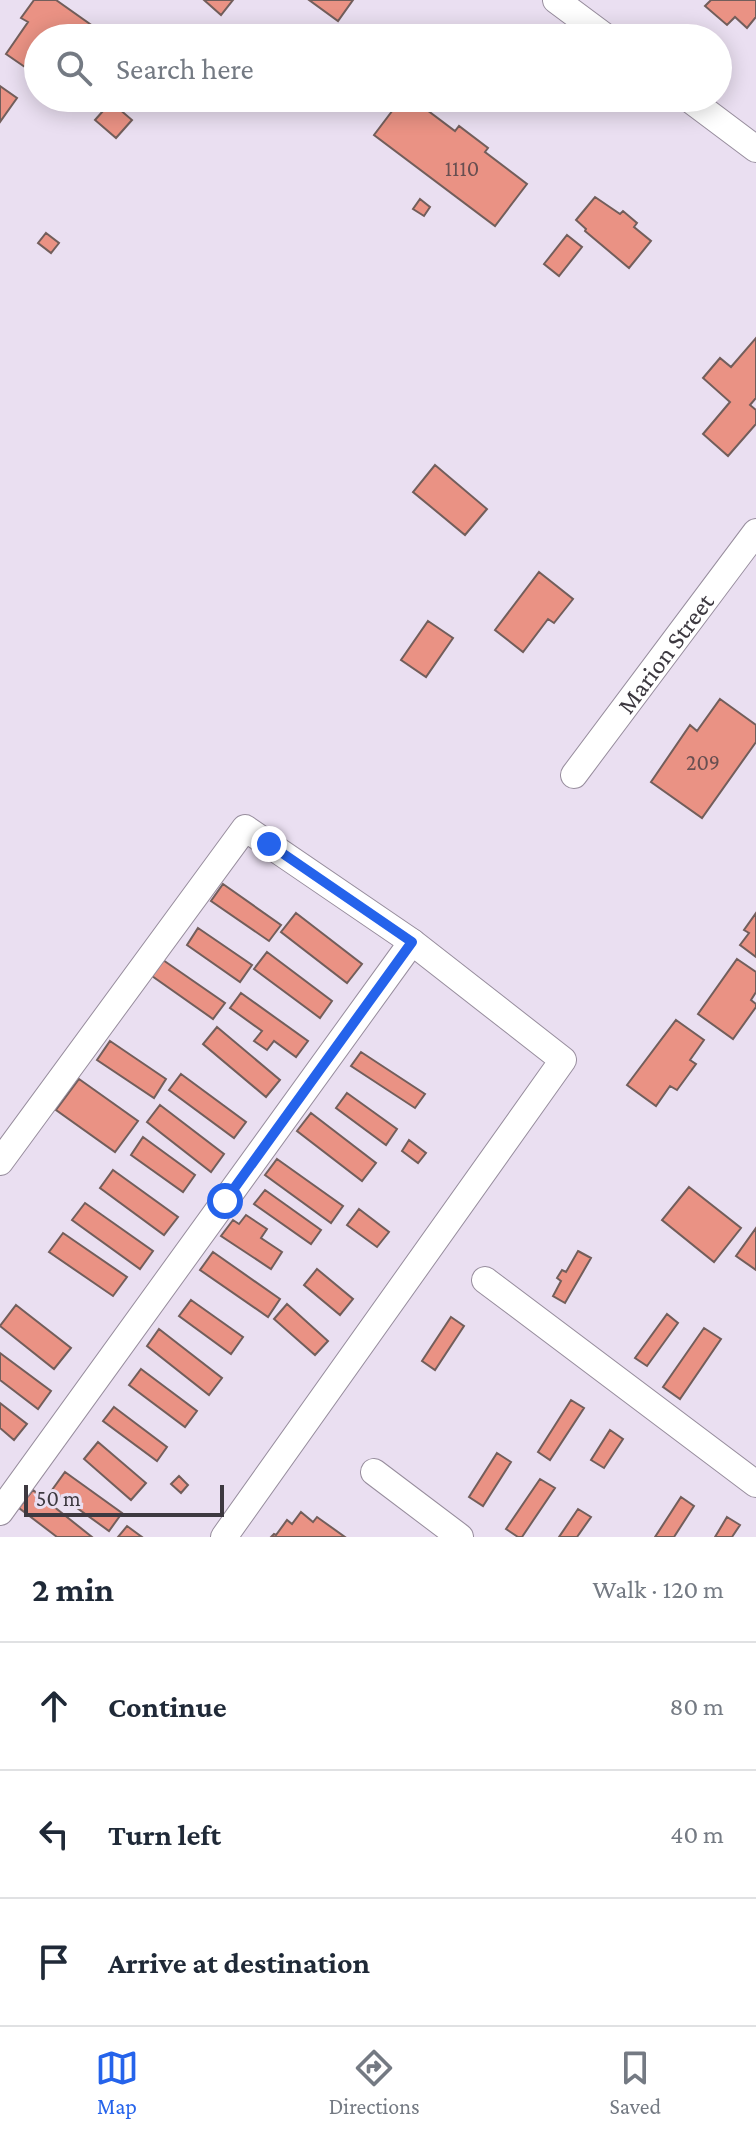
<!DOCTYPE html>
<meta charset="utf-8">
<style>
:root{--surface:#fff;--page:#f2f2f3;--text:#1f2937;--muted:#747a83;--line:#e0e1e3;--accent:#2563eb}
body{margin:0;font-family:"Crimson Pro",serif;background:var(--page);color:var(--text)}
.scale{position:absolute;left:24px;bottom:20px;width:200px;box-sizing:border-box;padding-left:8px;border:4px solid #3d3940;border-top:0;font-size:22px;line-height:28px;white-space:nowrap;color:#3d3940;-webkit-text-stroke:6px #eadff1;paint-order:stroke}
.stop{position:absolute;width:24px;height:24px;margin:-18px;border:6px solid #2563eb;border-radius:50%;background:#fff}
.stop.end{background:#2563eb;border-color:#fff;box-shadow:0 2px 8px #0008}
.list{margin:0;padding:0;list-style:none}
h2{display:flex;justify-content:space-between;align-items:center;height:104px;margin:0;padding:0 32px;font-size:34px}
h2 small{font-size:26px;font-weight:400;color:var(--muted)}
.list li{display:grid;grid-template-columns:52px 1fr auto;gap:24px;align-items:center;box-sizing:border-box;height:128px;padding:0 32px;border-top:2px solid var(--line)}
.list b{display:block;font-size:30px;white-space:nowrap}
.list em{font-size:26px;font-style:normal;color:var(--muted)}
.icon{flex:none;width:44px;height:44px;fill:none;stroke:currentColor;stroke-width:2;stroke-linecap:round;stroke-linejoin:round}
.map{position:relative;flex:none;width:756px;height:1537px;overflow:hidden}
.search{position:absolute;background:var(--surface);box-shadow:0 4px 20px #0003;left:24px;right:24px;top:24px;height:88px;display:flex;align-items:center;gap:20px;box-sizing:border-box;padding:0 28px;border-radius:44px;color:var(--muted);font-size:30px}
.sheet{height:488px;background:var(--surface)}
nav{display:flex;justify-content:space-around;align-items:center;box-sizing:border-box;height:112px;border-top:2px solid var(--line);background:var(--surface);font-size:22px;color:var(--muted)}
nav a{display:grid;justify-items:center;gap:4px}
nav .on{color:var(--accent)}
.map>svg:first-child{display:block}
.building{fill:#ea9284;stroke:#725e5b;stroke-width:2}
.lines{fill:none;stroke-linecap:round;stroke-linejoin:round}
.minor-casing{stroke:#978d9d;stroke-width:28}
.minor{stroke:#fff;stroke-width:26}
.route{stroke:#2563eb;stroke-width:10}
.labels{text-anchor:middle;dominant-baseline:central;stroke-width:8;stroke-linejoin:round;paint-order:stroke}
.number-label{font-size:22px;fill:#684f51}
.street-label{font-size:26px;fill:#3d3940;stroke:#eadff1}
</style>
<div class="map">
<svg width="756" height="1537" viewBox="0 0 756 1537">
<rect width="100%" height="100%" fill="#eadff1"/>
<path class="building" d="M 34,0 L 56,0 L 97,29 L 90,38 L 38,38 L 38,70 L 35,74 L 6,54 L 28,22 L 21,18 Z
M 204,0 L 233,0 L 221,15 Z
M 309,0 L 353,0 L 338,21 Z
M 711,0 L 756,0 L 756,17 L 747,28 L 735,17 L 727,25 L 705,6 Z
M 0,86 L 17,98 L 0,122 Z
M 402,98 L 411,98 L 455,131 L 459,126 L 488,148 L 485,152 L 527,184 L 495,226 L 374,135 Z
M 111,102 L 132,120 L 116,138 L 95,120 Z
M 595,197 L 620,214 L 623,211 L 637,223 L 634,227 L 651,241 L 629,268 L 585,231 L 586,229 L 576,220 Z
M 420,199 L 430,207 L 424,216 L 413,209 Z
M 46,233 L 59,243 L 51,253 L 38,243 Z
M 567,235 L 582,247 L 559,276 L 544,264 Z
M 756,338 L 756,398 L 750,405 L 756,410 L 756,424 L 728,456 L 703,434 L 730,402 L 703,378 L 720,358 L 731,367 Z
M 435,465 L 487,509 L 465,535 L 413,492 Z
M 539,572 L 573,599 L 554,623 L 548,619 L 523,652 L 495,630 Z
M 428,621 L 453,638 L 426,677 L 401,660 Z
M 720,699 L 756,725 L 756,742 L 702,818 L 651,782 L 690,725 L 697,731 Z
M 223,884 L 281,925 L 269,941 L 211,901 Z
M 296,913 L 362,964 L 347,983 L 281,932 Z
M 756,913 L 756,957 L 740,945 L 749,933 L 744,930 Z
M 198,928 L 252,965 L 240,982 L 187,945 Z
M 267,952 L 332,1001 L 320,1018 L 254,969 Z
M 737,959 L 756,972 L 756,992 L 751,1000 L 756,1004 L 756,1007 L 733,1039 L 698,1014 Z
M 163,960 L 225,1003 L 213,1019 L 152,976 Z
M 241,993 L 308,1041 L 296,1057 L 274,1041 L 267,1050 L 254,1041 L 262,1031 L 230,1008 Z
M 676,1020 L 704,1040 L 690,1060 L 696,1064 L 677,1090 L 670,1086 L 656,1106 L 627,1085 Z
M 217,1027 L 280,1080 L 266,1097 L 203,1044 Z
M 110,1041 L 166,1079 L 154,1098 L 97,1060 Z
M 361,1052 L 425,1094 L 415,1108 L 351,1066 Z
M 181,1074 L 246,1122 L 234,1138 L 169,1090 Z
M 79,1079 L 138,1121 L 115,1152 L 56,1110 Z
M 347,1093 L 397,1129 L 386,1145 L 336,1108 Z
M 160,1105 L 224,1154 L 211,1172 L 147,1122 Z
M 311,1113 L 376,1163 L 362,1181 L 297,1131 Z
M 143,1137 L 195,1175 L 183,1192 L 131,1155 Z
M 409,1140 L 426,1153 L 418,1163 L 402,1151 Z
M 277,1159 L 343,1206 L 331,1223 L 265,1175 Z
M 113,1170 L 178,1217 L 164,1235 L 100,1188 Z
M 689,1187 L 741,1228 L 714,1262 L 662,1220 Z
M 265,1190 L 321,1230 L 311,1244 L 254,1204 Z
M 85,1203 L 153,1251 L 140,1269 L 72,1220 Z
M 359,1209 L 389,1232 L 377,1247 L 347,1225 Z
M 246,1215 L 267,1229 L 261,1238 L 282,1252 L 271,1269 L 221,1236 L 233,1220 L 239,1224 Z
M 756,1228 L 756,1270 L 736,1256 Z
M 63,1233 L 127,1277 L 113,1296 L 49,1252 Z
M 578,1251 L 591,1258 L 565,1303 L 553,1296 L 561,1281 L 557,1278 L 562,1270 L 566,1272 Z
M 213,1252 L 280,1299 L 268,1317 L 200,1270 Z
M 317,1269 L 353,1299 L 340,1315 L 304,1285 Z
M 191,1300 L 243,1337 L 231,1354 L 179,1316 Z
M 287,1304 L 328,1341 L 315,1355 L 274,1319 Z
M 16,1305 L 71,1348 L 54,1369 L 0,1326 Z
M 667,1314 L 678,1323 L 647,1366 L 635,1358 Z
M 451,1317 L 464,1326 L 435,1370 L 422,1361 Z
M 704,1328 L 721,1339 L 680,1399 L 663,1387 Z
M 159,1329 L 222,1378 L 209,1395 L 147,1346 Z
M 0,1353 L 51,1391 L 38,1409 L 0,1380 Z
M 141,1369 L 197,1411 L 185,1427 L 129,1385 Z
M 571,1400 L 584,1408 L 550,1460 L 538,1452 Z
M 0,1403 L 27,1424 L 14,1440 L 0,1428 Z
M 114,1407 L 167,1447 L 157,1461 L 103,1421 Z
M 610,1430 L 623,1439 L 604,1468 L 591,1460 Z
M 98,1442 L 146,1483 L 131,1500 L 84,1459 Z
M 497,1453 L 511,1462 L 483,1506 L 469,1497 Z
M 65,1472 L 122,1513 L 109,1531 L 52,1490 Z
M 179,1476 L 188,1485 L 181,1493 L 171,1484 Z
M 540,1479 L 555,1488 L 522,1537 L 518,1537 L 506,1529 Z
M 33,1490 L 92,1537 L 57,1537 L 19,1508 Z
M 681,1497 L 694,1506 L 674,1537 L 655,1537 Z
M 578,1509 L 591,1517 L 577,1537 L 559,1537 Z
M 301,1512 L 313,1522 L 317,1517 L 345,1537 L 271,1537 L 274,1534 L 276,1535 L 287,1520 L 292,1524 Z
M 727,1517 L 740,1525 L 732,1537 L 715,1537 Z
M 127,1526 L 142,1537 L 118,1537 Z"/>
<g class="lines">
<defs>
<g id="minor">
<path d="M 556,0 L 607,38"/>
<path d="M 688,98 L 756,149"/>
<path id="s1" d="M 574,775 L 756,532"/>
<path d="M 0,1162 L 245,828 L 412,942 L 563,1060 L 224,1537"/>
<path d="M 485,1280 L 756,1484"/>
<path d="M 374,1472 L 460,1537"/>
<path d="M 0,1512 L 412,942"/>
</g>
</defs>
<use href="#minor" class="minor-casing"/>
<use href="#minor" class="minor"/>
</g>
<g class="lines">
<path class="route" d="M 225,1201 L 412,942 L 269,844"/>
</g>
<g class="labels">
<g class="number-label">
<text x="462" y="168">1110</text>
<text x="703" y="762">209</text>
</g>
<g class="street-label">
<text stroke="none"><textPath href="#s1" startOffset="152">Marion Street</textPath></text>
</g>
</g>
</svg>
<div class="scale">50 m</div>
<div class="stop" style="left:225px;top:1201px"></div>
<div class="stop end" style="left:269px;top:844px"></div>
<div class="search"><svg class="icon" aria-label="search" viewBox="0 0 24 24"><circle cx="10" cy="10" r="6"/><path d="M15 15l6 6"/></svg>Search here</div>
</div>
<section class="sheet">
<h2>2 min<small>Walk · 120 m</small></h2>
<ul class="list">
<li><svg class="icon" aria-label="ahead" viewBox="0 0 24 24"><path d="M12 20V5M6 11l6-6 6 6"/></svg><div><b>Continue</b></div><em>80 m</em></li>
<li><svg class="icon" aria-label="left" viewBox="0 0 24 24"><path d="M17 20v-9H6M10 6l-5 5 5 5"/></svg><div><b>Turn left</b></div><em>40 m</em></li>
<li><svg class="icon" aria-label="arrive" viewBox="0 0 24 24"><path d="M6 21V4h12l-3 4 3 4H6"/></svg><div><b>Arrive at destination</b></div></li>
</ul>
</section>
<nav>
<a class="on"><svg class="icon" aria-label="map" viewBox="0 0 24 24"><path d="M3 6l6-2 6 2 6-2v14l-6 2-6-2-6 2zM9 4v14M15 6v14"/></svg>Map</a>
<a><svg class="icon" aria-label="directions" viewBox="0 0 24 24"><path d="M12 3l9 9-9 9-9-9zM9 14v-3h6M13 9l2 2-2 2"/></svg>Directions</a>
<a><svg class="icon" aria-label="saved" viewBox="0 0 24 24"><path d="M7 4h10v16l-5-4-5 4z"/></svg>Saved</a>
</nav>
